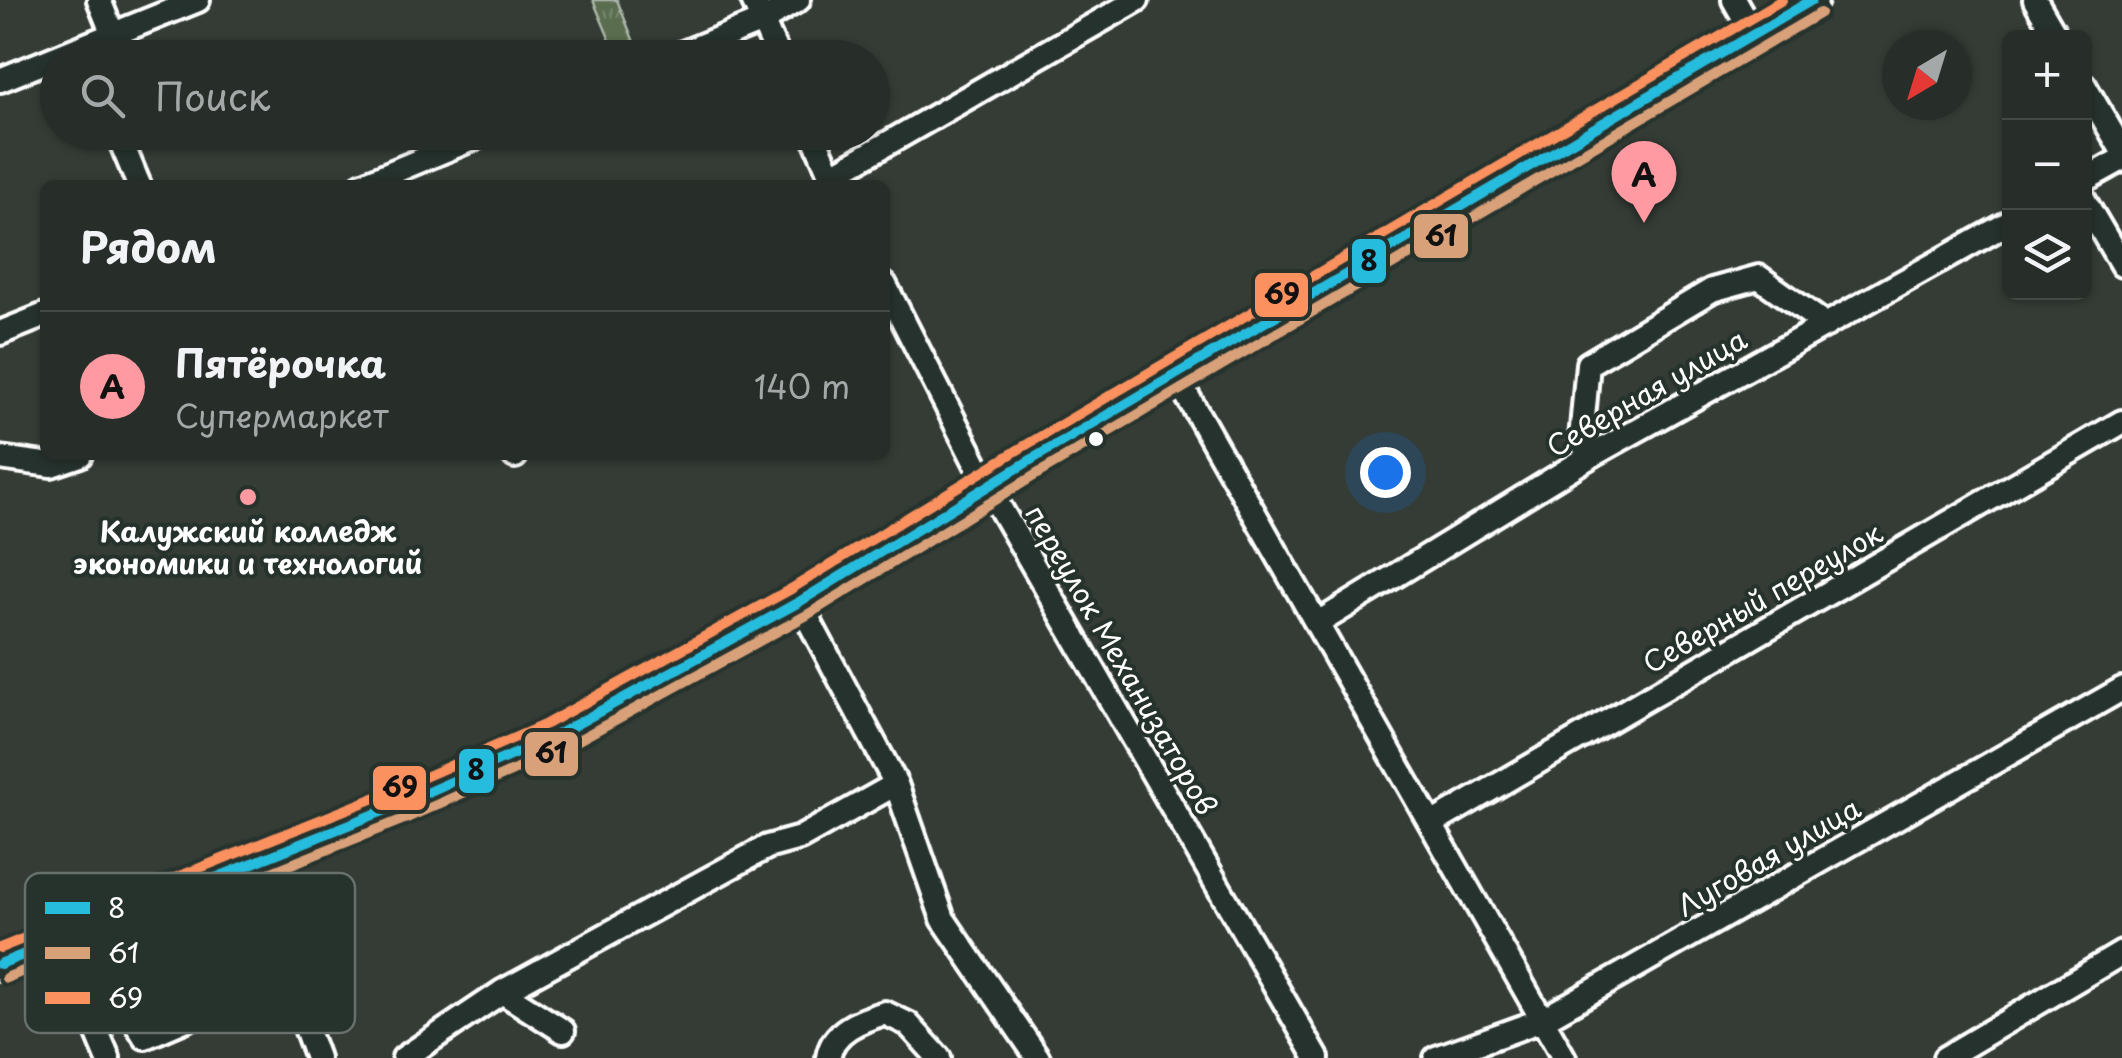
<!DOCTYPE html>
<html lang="ru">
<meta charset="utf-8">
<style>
:root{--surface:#272d28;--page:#2f3530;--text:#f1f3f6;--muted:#a4a8a8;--line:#434945;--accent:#ff9aa2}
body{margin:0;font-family:"Playpen Sans",sans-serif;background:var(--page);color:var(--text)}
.controls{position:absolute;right:30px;top:30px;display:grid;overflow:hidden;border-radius:15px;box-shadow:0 2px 8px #0004}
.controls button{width:90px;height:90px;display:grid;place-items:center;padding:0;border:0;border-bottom:2px solid var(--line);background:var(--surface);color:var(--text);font:50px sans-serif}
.compass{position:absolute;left:1882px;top:30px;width:90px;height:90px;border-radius:50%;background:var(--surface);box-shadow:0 2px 8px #0004;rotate:218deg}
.you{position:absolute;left:1385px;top:472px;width:35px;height:35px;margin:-25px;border:8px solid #fff;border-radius:50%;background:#1a73e8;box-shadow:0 0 0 15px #1a73e833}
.badge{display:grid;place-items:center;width:65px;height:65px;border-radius:50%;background:var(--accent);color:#111;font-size:32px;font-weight:700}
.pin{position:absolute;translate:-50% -82px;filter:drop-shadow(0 2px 5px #0008)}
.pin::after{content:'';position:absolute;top:52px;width:35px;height:30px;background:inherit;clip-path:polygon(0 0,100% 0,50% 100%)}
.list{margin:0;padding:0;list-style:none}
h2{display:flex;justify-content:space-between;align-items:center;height:130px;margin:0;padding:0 40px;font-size:42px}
h2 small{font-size:32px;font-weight:400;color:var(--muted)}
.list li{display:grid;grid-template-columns:65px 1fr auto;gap:30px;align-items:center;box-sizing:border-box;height:150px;padding:0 40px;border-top:2px solid var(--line)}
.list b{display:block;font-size:38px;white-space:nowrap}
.list p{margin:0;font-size:32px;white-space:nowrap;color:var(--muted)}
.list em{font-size:32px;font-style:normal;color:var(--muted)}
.icon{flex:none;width:55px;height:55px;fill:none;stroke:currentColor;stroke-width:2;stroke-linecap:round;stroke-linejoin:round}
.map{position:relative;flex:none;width:2122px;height:1058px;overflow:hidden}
.search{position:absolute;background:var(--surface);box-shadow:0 2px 8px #0004;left:40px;top:40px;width:850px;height:110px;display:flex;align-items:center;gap:25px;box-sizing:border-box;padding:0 35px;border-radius:55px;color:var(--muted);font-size:38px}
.panel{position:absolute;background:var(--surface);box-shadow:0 2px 8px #0004;left:40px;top:180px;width:850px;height:280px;border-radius:15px}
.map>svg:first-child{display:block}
.park{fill:url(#park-tufts);stroke:#acb6a8;stroke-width:2.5}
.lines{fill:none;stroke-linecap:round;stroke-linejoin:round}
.minor-casing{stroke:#fff;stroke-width:30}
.major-casing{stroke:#fff;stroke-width:38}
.minor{stroke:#26332d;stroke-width:22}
.major{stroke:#26332d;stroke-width:30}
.bus-1-casing{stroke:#26332d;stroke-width:18}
.bus-2-casing{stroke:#26332d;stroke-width:18}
.bus-3-casing{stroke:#26332d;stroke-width:18}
.bus-1{stroke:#26bcdd;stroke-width:10}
.bus-2{stroke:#d9a179;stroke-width:10}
.bus-3{stroke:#fa915f;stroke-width:10}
.bus-dot{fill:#fff;stroke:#26332d;stroke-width:4}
.poi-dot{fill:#ff9aa2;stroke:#26332d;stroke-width:4}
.labels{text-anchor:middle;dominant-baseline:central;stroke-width:8;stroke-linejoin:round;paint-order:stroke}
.street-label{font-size:28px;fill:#fff;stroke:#26332d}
.poi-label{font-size:28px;font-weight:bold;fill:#fff;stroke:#26332d}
.key{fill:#26332d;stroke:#67706c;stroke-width:2.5}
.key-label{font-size:28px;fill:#fff}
.line-badge{stroke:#26332d;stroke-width:4}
.pale-badge-label{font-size:28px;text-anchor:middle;font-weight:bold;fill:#111}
</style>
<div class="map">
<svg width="2122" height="1058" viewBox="0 0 2122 1058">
<defs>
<pattern id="park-tufts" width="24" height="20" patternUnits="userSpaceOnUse" patternTransform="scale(2.5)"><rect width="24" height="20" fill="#5a6d50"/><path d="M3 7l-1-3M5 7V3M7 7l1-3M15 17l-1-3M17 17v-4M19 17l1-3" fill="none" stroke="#73836a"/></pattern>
</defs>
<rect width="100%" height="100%" fill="#343c35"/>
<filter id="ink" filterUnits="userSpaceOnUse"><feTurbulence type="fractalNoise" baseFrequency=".01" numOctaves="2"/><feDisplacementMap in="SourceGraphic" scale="20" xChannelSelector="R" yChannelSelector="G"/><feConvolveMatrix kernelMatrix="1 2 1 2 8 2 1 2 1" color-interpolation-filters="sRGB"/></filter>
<g filter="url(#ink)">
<path class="park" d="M 593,0 L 617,0 L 634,42 L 614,50 Z"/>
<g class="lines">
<defs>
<path id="minor" d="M 99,0 L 113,35
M 753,0 L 779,58
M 1734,0 L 1754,35
M 2035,0 L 2057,38
M 671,58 L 762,21 L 798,0
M 0,80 L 198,0
M 2084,85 L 2122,150
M 117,132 L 139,185
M 812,132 L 835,185
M 831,176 L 1137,0
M 2084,180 L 2122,159
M 361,185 L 489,132
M 2084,200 L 2122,265
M 885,285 L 988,487 L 1317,1058
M 0,333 L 45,315
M 1176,376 L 1564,1058
M 515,455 L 515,456
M 1589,457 L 1581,439 L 1588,364 L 1712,290 L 1759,277 L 1826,325
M 0,458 L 51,465 L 80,455
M 799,602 L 896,784 L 943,919 L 1038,1058
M 1318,623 L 1589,457 L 2010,222
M 1433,823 L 2122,422
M 246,865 L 317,1058
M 62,948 L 108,1058
M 66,958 L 103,968 L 145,1037 L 210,1009 L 197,986 L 165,999 L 123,915
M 563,1031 L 502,992 L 767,847 L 800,838 L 896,784
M 404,1058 L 502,992
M 828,1058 C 832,1030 861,1020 885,1013 L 908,1024 L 939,1058
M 1436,1058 L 1542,1020 L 2122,689
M 1945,1058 L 2122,953"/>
<path id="major" d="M 0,964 L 403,803 L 553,737 L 799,602 L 1029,461 L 1812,0"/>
</defs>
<use href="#minor" class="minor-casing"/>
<use href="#major" class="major-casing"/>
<use href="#minor" class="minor"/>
<use href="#major" class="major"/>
<defs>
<path id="bus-1" d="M 0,964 L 403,803 L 553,737 L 799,602 L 1029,461 L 1812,0"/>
<path id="bus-2" d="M 6,978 L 409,817 L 560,750 L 807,615 L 1037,474 L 1820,13"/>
<path id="bus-3" d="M 0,948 L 397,789 L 546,724 L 791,589 L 1021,448 L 1782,0"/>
</defs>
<use href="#bus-1" class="bus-1-casing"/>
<use href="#bus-2" class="bus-2-casing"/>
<use href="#bus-3" class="bus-3-casing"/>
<use href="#bus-1" class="bus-1"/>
<use href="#bus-2" class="bus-2"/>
<use href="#bus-3" class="bus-3"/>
</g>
</g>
<circle class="bus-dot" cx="1096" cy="439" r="9"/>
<circle class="poi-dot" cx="248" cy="497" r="10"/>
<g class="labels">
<g class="street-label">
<text transform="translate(1646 392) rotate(-30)">Северная улица</text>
<text transform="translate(1762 597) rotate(-30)">Северный переулок</text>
<text transform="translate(1122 659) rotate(60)">переулок Механизаторов</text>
<text transform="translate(1768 856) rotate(-30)">Луговая улица</text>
</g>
<g class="poi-label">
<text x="248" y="530">Калужский колледж<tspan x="248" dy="32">экономики и технологий</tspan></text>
</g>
</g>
<rect x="25" y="873" width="330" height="160" rx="15" class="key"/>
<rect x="45" y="902" width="45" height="12" fill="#26bcdd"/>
<rect x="45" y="947" width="45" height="12" fill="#d9a179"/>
<rect x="45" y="992" width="45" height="12" fill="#fa915f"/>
<g class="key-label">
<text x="108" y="918">8</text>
<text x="108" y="963">61</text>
<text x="108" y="1008">69</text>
</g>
<g class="line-badge">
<rect x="1412" y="212" width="58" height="48" rx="10" fill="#d9a179"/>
<rect x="1350" y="237" width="38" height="48" rx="10" fill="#26bcdd"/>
<rect x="1253" y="271" width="57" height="48" rx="10" fill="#fa915f"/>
<rect x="523" y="730" width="57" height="48" rx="10" fill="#d9a179"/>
<rect x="457" y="747" width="39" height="48" rx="10" fill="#26bcdd"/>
<rect x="371" y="764" width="57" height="48" rx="10" fill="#fa915f"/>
</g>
<g class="pale-badge-label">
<text x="1441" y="246">61</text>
<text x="1369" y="271">8</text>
<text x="1282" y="304">69</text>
<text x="551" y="763">61</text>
<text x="476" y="780">8</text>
<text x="400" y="797">69</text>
</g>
</svg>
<div class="controls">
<button>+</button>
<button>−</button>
<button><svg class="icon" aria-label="layers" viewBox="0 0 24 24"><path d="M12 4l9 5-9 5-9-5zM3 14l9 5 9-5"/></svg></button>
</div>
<svg class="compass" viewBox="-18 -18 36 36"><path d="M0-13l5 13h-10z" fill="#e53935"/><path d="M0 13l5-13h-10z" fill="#a4a8a8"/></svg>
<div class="you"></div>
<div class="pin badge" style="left:1644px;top:223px">A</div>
<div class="search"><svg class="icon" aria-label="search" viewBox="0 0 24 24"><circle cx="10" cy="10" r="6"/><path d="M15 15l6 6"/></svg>Поиск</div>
<section class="panel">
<h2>Рядом<small></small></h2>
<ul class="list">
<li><span class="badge">A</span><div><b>Пятёрочка</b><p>Супермаркет</p></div><em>140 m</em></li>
</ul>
</section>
</div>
